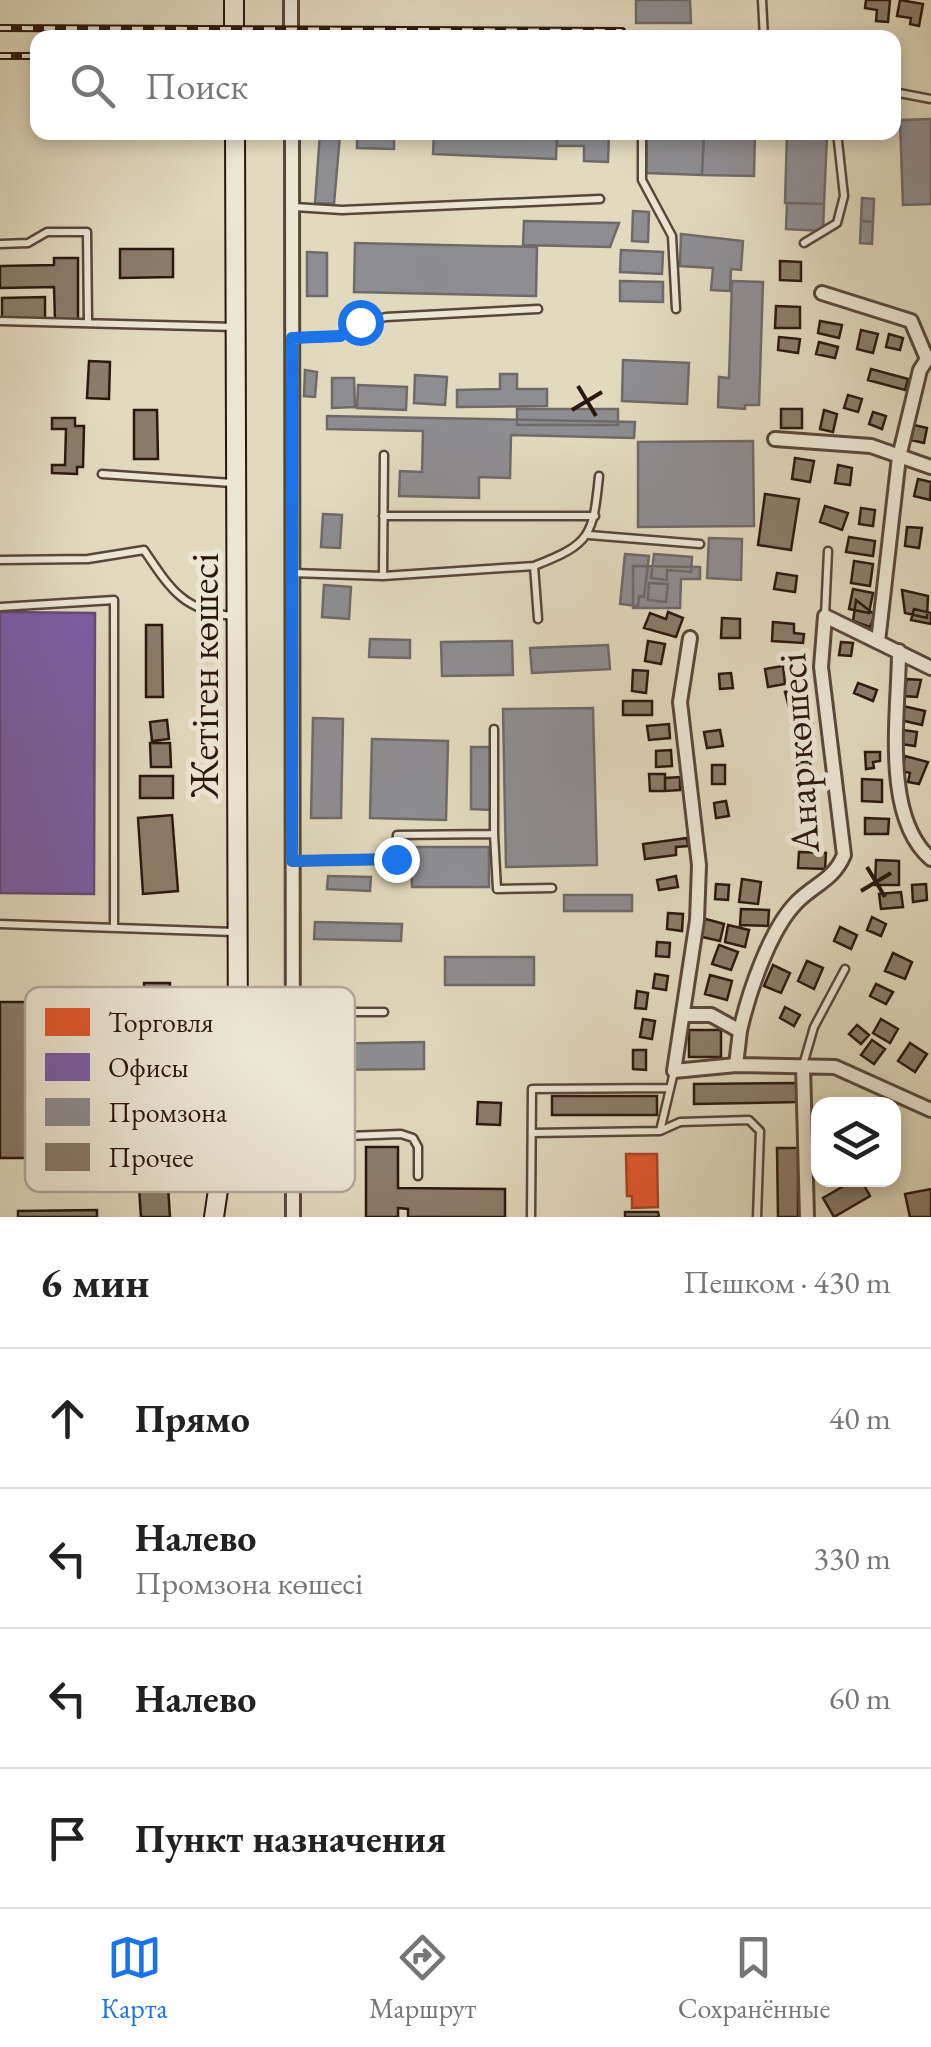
<!DOCTYPE html>
<html lang="ru">
<meta charset="utf-8">
<style>
:root{--surface:#fff;--page:#f6f6f6;--text:#222;--muted:#767676;--line:#e0e0e0;--accent:#1a73e8}
body{margin:0;font-family:"EB Garamond",serif;background:var(--page);color:var(--text)}
.controls{position:absolute;right:30px;bottom:30px;display:grid;overflow:hidden;border-radius:20px;box-shadow:0 5px 15px #0003}
.controls button{width:90px;height:90px;display:grid;place-items:center;padding:0;border:0;border-bottom:2px solid var(--line);background:var(--surface);color:var(--text);font:50px sans-serif}
.stop{position:absolute;width:30px;height:30px;margin:-22px;border:8px solid #1a73e8;border-radius:50%;background:#fff}
.stop.end{background:#1a73e8;border-color:#fff;box-shadow:0 2px 10px #0008}
.list{margin:0;padding:0;list-style:none}
h2{display:flex;justify-content:space-between;align-items:center;height:130px;margin:0;padding:0 40px;font-size:42px}
h2 small{font-size:32px;font-weight:400;color:var(--muted)}
.list li{display:grid;grid-template-columns:65px 1fr auto;gap:30px;align-items:center;box-sizing:border-box;height:140px;padding:0 40px;border-top:2px solid var(--line)}
.list b{display:block;font-size:38px;white-space:nowrap}
.list p{margin:0;font-size:32px;white-space:nowrap;color:var(--muted)}
.list em{font-size:32px;font-style:normal;color:var(--muted)}
.icon{flex:none;width:55px;height:55px;fill:none;stroke:currentColor;stroke-width:2;stroke-linecap:round;stroke-linejoin:round}
.map{position:relative;flex:none;width:931px;height:1217px;overflow:hidden}
.search{position:absolute;background:var(--surface);box-shadow:0 5px 15px #0003;left:30px;right:30px;top:30px;height:110px;display:flex;align-items:center;gap:25px;box-sizing:border-box;padding:0 35px;border-radius:20px;color:var(--muted);font-size:38px}
.sheet{height:690px;background:var(--surface)}
nav{display:flex;justify-content:space-around;align-items:center;box-sizing:border-box;height:140px;border-top:2px solid var(--line);background:var(--surface);font-size:28px;color:var(--muted)}
nav a{display:grid;justify-items:center;gap:5px}
nav .on{color:var(--accent)}
.map>svg:first-child{display:block}
.shops{fill:#e4572e;stroke:#ac4424;stroke-width:2.5}
.offices{fill:#7b5ea7;stroke:#634979;stroke-width:2.5}
.industry{fill:#8d8d92;stroke:#6f6a6a;stroke-width:2.5}
.building{fill:#897d6a;stroke:#2a180e;stroke-width:2.5}
.lines{fill:none;stroke-linecap:round;stroke-linejoin:round}
.lane-casing{stroke:#58483a;stroke-width:11}
.street-casing{stroke:#58483a;stroke-width:18}
.secondary-casing{stroke:#2a180e;stroke-width:22}
.lane{stroke:#ece7d5;stroke-width:6}
.street{stroke:#ece7d5;stroke-width:12}
.secondary{stroke:#ece7d5;stroke-width:18}
.rail-casing{stroke:#2a180e;stroke-width:8}
.rail{stroke:#ece7d5;stroke-width:4;stroke-dasharray:11;stroke-linecap:butt}
.route{stroke:#1a73e8;stroke-width:12}
.ticks{fill:none;stroke:#2a180e;stroke-width:4}
.labels{text-anchor:middle;dominant-baseline:central;stroke-width:10;stroke-linejoin:round;paint-order:stroke}
.street-label{font-size:40px;fill:#2a180e;stroke:#ece7d5}
.key{fill:#ece7d5;stroke:#b2a999;stroke-width:2.5}
.key-label{font-size:28px;fill:#2a180e}
</style>
<div class="map">
<svg width="931" height="1217" viewBox="0 0 931 1217">
<rect width="100%" height="100%" fill="#e1dabe"/>
<filter id="stains"><feTurbulence type="fractalNoise" baseFrequency=".002" numOctaves="4"/><feColorMatrix values="0 0 0 0 .2 0 0 0 0 .09 0 0 0 0 .02 0 0 0 .5 -.17"/></filter>
<radialGradient id="worn" r=".72"><stop offset=".6" stop-color="#630" stop-opacity="0"/><stop offset="1" stop-color="#630" stop-opacity=".3"/></radialGradient>
<path class="shops" d="M 626,1154 L 657,1154 L 658,1207 L 632,1208 L 632,1196 L 627,1196 Z"/>
<path class="offices" d="M 0,612 L 95,613 L 94,894 L 0,893 Z"/>
<path class="industry" d="M 636,0 L 690,0 L 691,23 L 636,23 Z
M 931,119 L 931,204 L 903,205 L 900,120 Z
M 357,132 L 394,132 L 394,149 L 357,148 Z
M 434,132 L 557,132 L 556,159 L 433,154 Z
M 557,132 L 609,132 L 608,162 L 584,161 L 584,146 L 557,146 Z
M 704,132 L 755,132 L 754,176 L 702,175 Z
M 320,133 L 340,135 L 334,204 L 315,203 Z
M 647,134 L 704,136 L 702,175 L 646,173 Z
M 787,134 L 827,135 L 824,204 L 785,203 Z
M 862,198 L 874,199 L 873,222 L 861,221 Z
M 787,203 L 824,204 L 823,231 L 786,229 Z
M 633,211 L 649,212 L 648,242 L 632,241 Z
M 524,221 L 619,223 L 610,247 L 523,245 Z
M 861,221 L 873,222 L 872,244 L 860,243 Z
M 681,234 L 743,241 L 741,270 L 731,269 L 730,291 L 711,290 L 713,268 L 680,266 Z
M 355,243 L 537,247 L 536,296 L 354,292 Z
M 621,250 L 663,252 L 662,274 L 620,272 Z
M 307,252 L 327,253 L 327,296 L 307,296 Z
M 620,281 L 663,282 L 663,302 L 620,301 Z
M 732,281 L 763,282 L 759,405 L 745,405 L 745,409 L 718,407 L 719,377 L 729,378 Z
M 623,360 L 689,363 L 687,404 L 622,401 Z
M 305,370 L 317,372 L 315,397 L 304,396 Z
M 500,374 L 517,374 L 517,389 L 547,389 L 547,406 L 457,407 L 457,390 L 500,389 Z
M 415,375 L 447,377 L 445,405 L 414,403 Z
M 332,378 L 354,378 L 355,407 L 332,408 Z
M 358,385 L 407,387 L 406,410 L 357,408 Z
M 517,409 L 618,409 L 618,425 L 517,425 Z
M 327,416 L 635,422 L 634,438 L 511,435 L 510,478 L 479,477 L 479,498 L 399,496 L 400,471 L 422,472 L 423,431 L 327,429 Z
M 753,441 L 754,526 L 638,527 L 638,442 Z
M 323,514 L 342,515 L 340,548 L 321,547 Z
M 709,538 L 742,539 L 741,580 L 707,578 Z
M 625,554 L 649,556 L 644,597 L 639,596 L 638,606 L 620,604 Z
M 654,554 L 692,557 L 691,572 L 667,570 L 667,580 L 651,578 Z
M 633,566 L 700,567 L 700,579 L 681,579 L 680,608 L 633,608 Z
M 649,583 L 668,584 L 666,602 L 648,600 Z
M 324,585 L 351,587 L 349,619 L 322,617 Z
M 370,639 L 410,640 L 410,658 L 369,657 Z
M 512,641 L 513,675 L 442,676 L 441,642 Z
M 608,645 L 610,669 L 532,673 L 530,648 Z
M 593,708 L 597,865 L 506,867 L 503,709 Z
M 313,718 L 343,719 L 341,818 L 311,818 Z
M 372,739 L 448,741 L 446,820 L 370,818 Z
M 471,747 L 492,747 L 492,810 L 471,809 Z
M 411,847 L 489,847 L 489,887 L 412,887 Z
M 328,876 L 371,877 L 370,891 L 327,889 Z
M 564,895 L 632,895 L 632,911 L 564,911 Z
M 315,922 L 402,924 L 401,941 L 314,939 Z
M 445,957 L 534,957 L 534,985 L 445,985 Z
M 424,1042 L 424,1069 L 319,1070 L 319,1044 Z"/>
<path class="building" d="M 866,0 L 890,0 L 888,22 L 876,21 L 877,10 L 865,8 Z
M 900,0 L 923,4 L 919,26 L 910,24 L 911,18 L 897,16 Z
M 120,249 L 173,249 L 173,277 L 120,278 Z
M 54,258 L 78,258 L 78,320 L 55,320 L 54,287 L 0,288 L 0,266 L 54,265 Z
M 780,261 L 801,262 L 801,281 L 780,280 Z
M 45,297 L 45,320 L 2,320 L 2,298 Z
M 776,306 L 800,307 L 800,328 L 775,328 Z
M 820,321 L 842,325 L 839,338 L 818,333 Z
M 861,330 L 878,334 L 873,353 L 857,349 Z
M 889,334 L 903,338 L 900,350 L 886,347 Z
M 779,337 L 800,339 L 798,353 L 778,350 Z
M 819,342 L 838,347 L 835,358 L 816,354 Z
M 89,361 L 110,362 L 109,399 L 87,398 Z
M 871,369 L 908,379 L 905,390 L 868,380 Z
M 848,395 L 862,399 L 858,412 L 844,408 Z
M 781,409 L 802,409 L 802,428 L 781,428 Z
M 134,410 L 157,410 L 158,459 L 134,459 Z
M 824,410 L 837,414 L 833,432 L 820,429 Z
M 873,412 L 886,416 L 882,429 L 869,424 Z
M 52,418 L 75,418 L 75,426 L 84,426 L 83,467 L 77,467 L 77,474 L 52,473 L 52,465 L 65,465 L 66,429 L 52,429 Z
M 914,425 L 927,428 L 924,443 L 911,440 Z
M 795,458 L 814,461 L 810,482 L 792,479 Z
M 838,465 L 852,468 L 850,485 L 835,483 Z
M 918,479 L 931,482 L 930,500 L 914,496 Z
M 765,494 L 799,499 L 791,550 L 758,545 Z
M 825,506 L 848,513 L 842,530 L 820,522 Z
M 861,508 L 875,510 L 873,526 L 859,524 Z
M 907,527 L 922,528 L 919,548 L 905,546 Z
M 849,537 L 875,541 L 873,556 L 846,552 Z
M 854,561 L 873,564 L 870,586 L 851,583 Z
M 777,573 L 797,576 L 795,592 L 774,589 Z
M 853,589 L 873,593 L 869,613 L 849,609 Z
M 902,590 L 928,596 L 927,618 L 905,613 Z
M 856,600 L 875,615 L 870,627 L 853,621 Z
M 914,609 L 931,613 L 931,624 L 911,620 Z
M 668,612 L 683,618 L 676,637 L 644,628 L 650,613 L 666,619 Z
M 722,618 L 740,619 L 740,638 L 721,638 Z
M 773,622 L 794,624 L 794,633 L 804,634 L 803,643 L 772,641 Z
M 146,625 L 162,625 L 163,697 L 146,697 Z
M 648,641 L 665,644 L 661,664 L 645,661 Z
M 841,642 L 853,643 L 851,656 L 839,655 Z
M 783,666 L 785,684 L 768,687 L 765,669 Z
M 633,670 L 648,671 L 646,693 L 632,691 Z
M 731,673 L 733,688 L 720,689 L 719,674 Z
M 907,679 L 921,680 L 917,697 L 903,696 Z
M 858,683 L 877,690 L 873,701 L 854,693 Z
M 800,688 L 805,707 L 790,711 L 785,692 Z
M 623,701 L 652,701 L 652,715 L 623,715 Z
M 903,706 L 925,711 L 922,725 L 900,720 Z
M 812,718 L 814,736 L 794,739 L 791,721 Z
M 167,720 L 169,739 L 152,741 L 150,722 Z
M 669,724 L 670,738 L 649,740 L 647,726 Z
M 720,730 L 723,746 L 707,748 L 704,732 Z
M 903,730 L 917,732 L 915,746 L 901,744 Z
M 150,743 L 170,743 L 171,767 L 151,767 Z
M 671,750 L 672,766 L 656,767 L 656,751 Z
M 865,752 L 880,752 L 880,761 L 873,762 L 874,768 L 866,769 Z
M 905,756 L 928,762 L 919,784 L 908,782 L 910,773 L 902,771 Z
M 810,761 L 811,774 L 798,775 L 797,762 Z
M 712,765 L 725,765 L 725,784 L 712,784 Z
M 649,774 L 665,774 L 665,791 L 650,791 Z
M 140,776 L 173,776 L 173,798 L 140,798 Z
M 680,777 L 680,790 L 665,791 L 665,778 Z
M 862,779 L 882,780 L 882,802 L 862,801 Z
M 726,801 L 729,816 L 716,818 L 714,803 Z
M 172,815 L 178,891 L 143,894 L 138,818 Z
M 865,818 L 889,819 L 888,834 L 865,834 Z
M 687,838 L 688,846 L 676,847 L 676,855 L 645,859 L 643,844 Z
M 799,852 L 826,853 L 825,869 L 798,868 Z
M 876,860 L 899,861 L 899,885 L 875,885 Z
M 676,876 L 678,887 L 659,890 L 657,880 Z
M 742,879 L 761,882 L 758,904 L 739,902 Z
M 716,884 L 729,885 L 728,900 L 715,899 Z
M 926,884 L 927,900 L 913,902 L 912,885 Z
M 901,892 L 903,907 L 881,909 L 879,894 Z
M 741,909 L 769,910 L 768,926 L 740,925 Z
M 668,913 L 683,914 L 682,931 L 667,929 Z
M 872,917 L 886,924 L 881,936 L 867,930 Z
M 702,918 L 724,924 L 720,941 L 698,936 Z
M 728,925 L 749,930 L 745,947 L 725,942 Z
M 840,927 L 857,935 L 851,949 L 834,941 Z
M 657,942 L 670,943 L 669,957 L 656,956 Z
M 719,945 L 738,952 L 731,970 L 712,964 Z
M 893,953 L 912,962 L 905,979 L 885,971 Z
M 807,961 L 823,968 L 814,989 L 798,981 Z
M 773,965 L 790,973 L 781,993 L 764,986 Z
M 655,974 L 668,976 L 666,990 L 653,988 Z
M 710,975 L 732,981 L 727,1000 L 705,994 Z
M 144,983 L 170,983 L 169,1071 L 143,1071 Z
M 876,984 L 893,992 L 886,1004 L 870,996 Z
M 637,991 L 648,993 L 646,1009 L 635,1008 Z
M 0,1002 L 83,1002 L 83,1123 L 29,1123 L 29,1158 L 0,1158 Z
M 785,1007 L 800,1015 L 794,1026 L 780,1018 Z
M 643,1019 L 655,1021 L 652,1039 L 640,1037 Z
M 881,1019 L 898,1029 L 890,1043 L 873,1033 Z
M 857,1025 L 869,1035 L 861,1044 L 849,1034 Z
M 689,1030 L 721,1030 L 721,1057 L 689,1057 Z
M 872,1040 L 885,1049 L 874,1064 L 861,1055 Z
M 910,1043 L 927,1054 L 915,1072 L 898,1061 Z
M 633,1050 L 646,1050 L 646,1070 L 633,1069 Z
M 798,1083 L 798,1102 L 694,1104 L 694,1084 Z
M 552,1096 L 657,1096 L 657,1115 L 552,1115 Z
M 478,1102 L 501,1103 L 500,1125 L 477,1124 Z
M 366,1147 L 398,1147 L 398,1188 L 505,1189 L 505,1217 L 408,1217 L 408,1209 L 398,1208 L 398,1217 L 366,1217 Z
M 777,1148 L 798,1148 L 798,1217 L 778,1217 Z
M 854,1180 L 861,1180 L 870,1196 L 834,1217 L 823,1198 Z
M 168,1186 L 170,1217 L 141,1217 L 139,1188 Z
M 931,1189 L 931,1217 L 910,1217 L 905,1194 Z
M 97,1210 L 97,1217 L 18,1217 L 18,1211 Z
M 625,1212 L 658,1212 L 659,1217 L 625,1217 Z"/>
<g class="lines">
<defs>
<path id="lane" d="M 762,0 L 764,38
M 764,35 L 787,38
M 894,92 L 931,99
M 642,132 L 642,180 L 672,236 L 676,309
M 294,207 L 342,210 L 600,199
M 804,243 L 837,223 L 844,196 L 837,132
M 0,244 L 28,243 L 47,232 L 87,232 L 88,321
M 0,321 L 235,327
M 294,338 L 340,336 L 360,323 L 386,317 L 538,309
M 102,474 L 232,483
M 383,516 L 595,516
M 589,535 L 700,544
M 0,560 L 88,559 L 144,550 C 171,590 183,610 232,616
M 534,566 C 591,544 593,536 599,476
M 293,573 L 383,576 L 534,566 L 538,619
M 383,576 L 384,455
M 0,607 L 114,600 L 114,928
M 825,615 L 828,551
M 494,834 L 497,889 L 552,888
M 293,861 L 396,859 L 397,835 L 494,834 L 494,729
M 0,924 L 234,932
M 295,1012 L 384,1012
M 803,1065 L 814,1027 L 845,969
M 660,1131 L 674,1072
M 533,1133 L 660,1131 L 680,1122 L 749,1120 L 760,1131 L 757,1217
M 294,1138 L 401,1134 L 413,1138 L 418,1147 L 418,1176
M 60,1172 L 218,1174
M 531,1217 L 532,1089 L 669,1088"/>
<path id="street" d="M 291,38 L 291,0
M 292,132 L 293,1217
M 822,293 L 911,321 L 927,359 L 931,357
M 775,439 L 871,446 L 931,467
M 690,638 L 680,702 L 699,865 L 697,920 L 674,1071 L 736,1065 L 835,1067 L 931,1110
M 878,642 L 899,457 L 920,370 L 927,359
M 899,651 C 899,711 881,816 931,859
M 683,1015 L 711,1015 L 740,1031 C 748,995 769,931 796,903 C 814,884 833,881 844,855 L 821,667 L 825,616 L 931,668
M 736,1065 L 740,1031
M 803,1066 L 807,1217"/>
<path id="secondary" d="M 234,0 L 234,38
M 214,1217 L 238,1054 L 235,132"/>
</defs>
<use href="#lane" class="lane-casing"/>
<use href="#street" class="street-casing"/>
<use href="#secondary" class="secondary-casing"/>
<use href="#lane" class="lane"/>
<use href="#street" class="street"/>
<use href="#secondary" class="secondary"/>
<defs>
<path id="rail" d="M 0,28 L 622,31
M 0,56 L 38,56"/>
</defs>
<use href="#rail" class="rail-casing"/>
<use href="#rail" class="rail"/>
</g>
<g class="lines">
<path class="route" d="M 360,322 L 340,336 L 292,338 L 292,861 L 396,859"/>
</g>
<path class="ticks" d="M 578,386 L 596,416M 572,410 L 602,392M 867,867 L 885,897M 861,891 L 891,873"/>
<g class="labels">
<g class="street-label">
<text transform="translate(204 676) rotate(-90)">Жетіген көшесі</text>
<text transform="translate(798 753) rotate(-94)">Анар көшесі</text>
</g>
</g>
<rect x="25" y="987" width="330" height="205" rx="15" class="key"/>
<rect x="45" y="1008" width="45" height="28" fill="#e4572e"/>
<rect x="45" y="1053" width="45" height="28" fill="#7b5ea7"/>
<rect x="45" y="1098" width="45" height="28" fill="#8d8d92"/>
<rect x="45" y="1143" width="45" height="28" fill="#897d6a"/>
<g class="key-label">
<text x="108" y="1032">Торговля</text>
<text x="108" y="1077">Офисы</text>
<text x="108" y="1122">Промзона</text>
<text x="108" y="1167">Прочее</text>
</g>
<rect width="100%" height="100%" filter="url(#stains)"/>
<rect width="100%" height="100%" fill="url(#worn)"/>
</svg>
<div class="controls">
<button><svg class="icon" aria-label="layers" viewBox="0 0 24 24"><path d="M12 4l9 5-9 5-9-5zM3 14l9 5 9-5"/></svg></button>
</div>
<div class="stop" style="left:360px;top:322px"></div>
<div class="stop end" style="left:396px;top:859px"></div>
<div class="search"><svg class="icon" aria-label="search" viewBox="0 0 24 24"><circle cx="10" cy="10" r="6"/><path d="M15 15l6 6"/></svg>Поиск</div>
</div>
<section class="sheet">
<h2>6 мин<small>Пешком · 430 m</small></h2>
<ul class="list">
<li><svg class="icon" aria-label="ahead" viewBox="0 0 24 24"><path d="M12 20V5M6 11l6-6 6 6"/></svg><div><b>Прямо</b></div><em>40 m</em></li>
<li><svg class="icon" aria-label="left" viewBox="0 0 24 24"><path d="M17 20v-9H6M10 6l-5 5 5 5"/></svg><div><b>Налево</b><p>Промзона көшесі</p></div><em>330 m</em></li>
<li><svg class="icon" aria-label="left" viewBox="0 0 24 24"><path d="M17 20v-9H6M10 6l-5 5 5 5"/></svg><div><b>Налево</b></div><em>60 m</em></li>
<li><svg class="icon" aria-label="arrive" viewBox="0 0 24 24"><path d="M6 21V4h12l-3 4 3 4H6"/></svg><div><b>Пункт назначения</b></div></li>
</ul>
</section>
<nav>
<a class="on"><svg class="icon" aria-label="map" viewBox="0 0 24 24"><path d="M3 6l6-2 6 2 6-2v14l-6 2-6-2-6 2zM9 4v14M15 6v14"/></svg>Карта</a>
<a><svg class="icon" aria-label="directions" viewBox="0 0 24 24"><path d="M12 3l9 9-9 9-9-9zM9 14v-3h6M13 9l2 2-2 2"/></svg>Маршрут</a>
<a><svg class="icon" aria-label="saved" viewBox="0 0 24 24"><path d="M7 4h10v16l-5-4-5 4z"/></svg>Сохранённые</a>
</nav>
